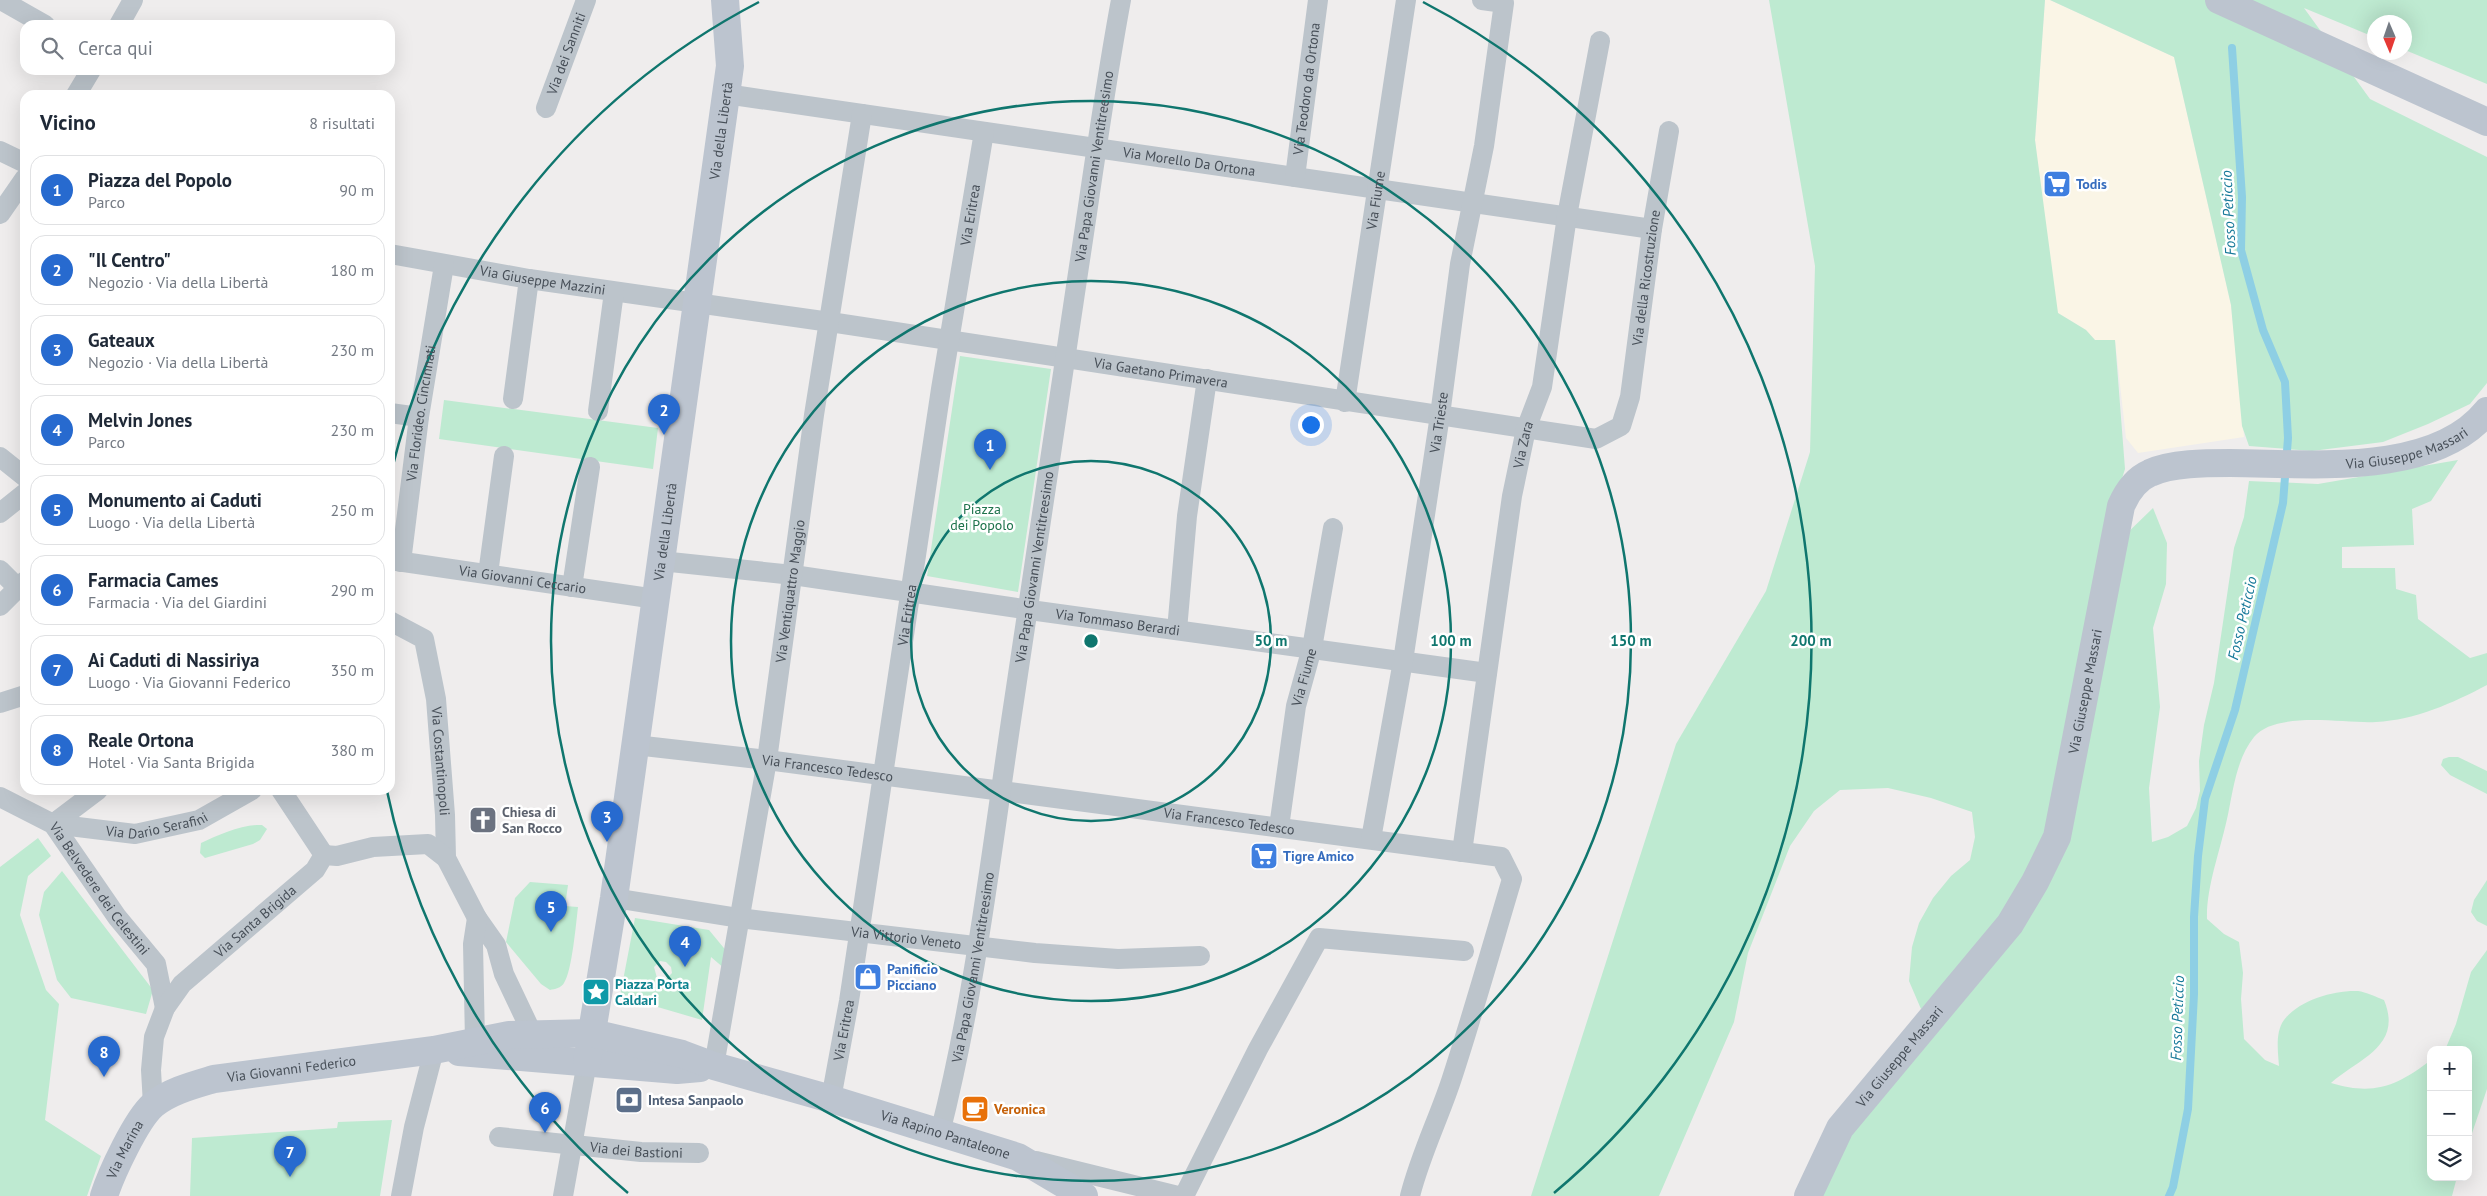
<!DOCTYPE html>
<html lang="it">
<meta charset="utf-8">
<style>
:root{--surface:#fff;--page:#f6f6f7;--text:#1f2937;--muted:#747a83;--line:#e0e1e3;--accent:#276acf}
body{margin:0;font-family:"PT Sans",sans-serif;background:var(--page);color:var(--text)}
.controls{position:absolute;right:15px;bottom:15px;display:grid;overflow:hidden;border-radius:10px;box-shadow:0 5px 20px #0002}
.controls button{width:45px;height:45px;display:grid;place-items:center;padding:0;border:0;border-bottom:1px solid var(--line);background:var(--surface);color:var(--text);font:25px sans-serif}
.compass{position:absolute;left:2367px;top:15px;width:45px;height:45px;border-radius:50%;background:var(--surface);box-shadow:0 5px 20px #0002;rotate:178deg}
.you{position:absolute;left:1310px;top:424px;width:18px;height:18px;margin:-12px;border:4px solid #fff;border-radius:50%;background:#1a73e8;box-shadow:0 0 0 8px #1a73e833}
.badge{display:grid;place-items:center;width:32px;height:32px;border-radius:50%;background:var(--accent);color:#fff;font-size:16px;font-weight:700}
.pin{position:absolute;translate:-50% -41px;filter:drop-shadow(0 1px 2px #0008)}
.pin::after{content:'';position:absolute;top:26px;width:18px;height:15px;background:inherit;clip-path:polygon(0 0,100% 0,50% 100%)}
.list{margin:0;padding:0;list-style:none}
h2{display:flex;justify-content:space-between;align-items:center;height:65px;margin:0;padding:0 20px;font-size:21px}
h2 small{font-size:16px;font-weight:400;color:var(--muted)}
.list li{display:grid;grid-template-columns:32px 1fr auto;gap:15px;align-items:center;box-sizing:border-box;height:70px;margin:0 10px 10px;padding:0 10px;border:1px solid var(--line);border-radius:15px}
.list b{display:block;font-size:19px;white-space:nowrap}
.list p{margin:0;font-size:16px;white-space:nowrap;color:var(--muted)}
.list em{font-size:16px;font-style:normal;color:var(--muted)}
.icon{flex:none;width:28px;height:28px;fill:none;stroke:currentColor;stroke-width:2;stroke-linecap:round;stroke-linejoin:round}
.map{position:relative;flex:none;width:2487px;height:1196px;overflow:hidden}
.search{position:absolute;background:var(--surface);box-shadow:0 5px 20px #0002;left:20px;top:20px;width:375px;height:55px;display:flex;align-items:center;gap:12px;box-sizing:border-box;padding:0 18px;border-radius:15px;color:var(--muted);font-size:19px}
.panel{position:absolute;background:var(--surface);box-shadow:0 5px 20px #0002;left:20px;top:90px;width:375px;height:705px;border-radius:15px}
.map>svg:first-child{display:block}
.commercial{fill:#faf5e6}
.green{fill:#beead1;fill-rule:evenodd}
.lines{fill:none;stroke-linecap:round;stroke-linejoin:round}
.stream{stroke:#8ecfe4;stroke-width:8}
.street{stroke:#bcc4cb;stroke-width:20}
.secondary{stroke:#bcc4cf;stroke-width:28}
.ring{fill:none;stroke:#0f766e;stroke-width:2.5}
.labels{text-anchor:middle;dominant-baseline:central;stroke-width:5;stroke-linejoin:round;paint-order:stroke}
.street-label{font-size:14px;fill:#474f58;stroke:#fff}
.shop-label{font-size:14px;font-weight:bold;fill:#366cbe;stroke:#fff;text-anchor:start}
.park-label{font-size:14px;fill:#1e734c;stroke:#fff}
.worship-label{font-size:14px;font-weight:bold;fill:#5b616d;stroke:#fff;text-anchor:start}
.culture-label{font-size:14px;font-weight:bold;fill:#0d838f;stroke:#fff;text-anchor:start}
.service-label{font-size:14px;font-weight:bold;fill:#4e5e75;stroke:#fff;text-anchor:start}
.food-label{font-size:14px;font-weight:bold;fill:#c56008;stroke:#fff;text-anchor:start}
.water-label{font-size:15px;font-style:italic;fill:#187a9a;stroke:#fff}
.centre{fill:#0f766e;stroke:#fff;stroke-width:2.5}
.ring-label{font-size:15px;text-anchor:middle;font-weight:bold;fill:#0f766e;stroke:#fff;stroke-width:5;stroke-linejoin:round;paint-order:stroke}
</style>
<div class="map">
<svg width="2487" height="1196" viewBox="0 0 2487 1196">
<rect width="100%" height="100%" fill="#efeded"/>
<path class="commercial" d="M 2045,0 L 2050,0 L 2174,57 L 2231,305 L 2244,437 L 2138,453 L 2126,438 L 2115,340 L 2095,340 L 2086,330 L 2058,313 L 2052,297 L 2035,140 Z"/>
<path class="green" d="M 1769,0 L 2045,0 L 2035,140 L 2058,313 L 2086,330 L 2095,340 L 2115,340 L 2125,469 L 2111,513 L 2058,808 L 2010,911 L 1921,1009 L 1909,981 L 1912,947 L 1919,923 L 1933,898 L 1951,876 L 1970,860 L 1975,837 L 1972,812 L 1931,798 L 1888,788 L 1840,790 L 1814,811 L 1790,846 L 1748,953 L 1734,1022 L 1659,1196 L 1531,1196 L 1676,744 L 1766,591 L 1810,452 L 1815,266 Z
M 2050,0 L 2487,0 L 2487,84 L 2405,50 L 2404,22 L 2374,22 L 2374,37 L 2304,8 L 2370,99 L 2487,157 L 2487,383 L 2470,404 L 2428,424 L 2383,442 L 2312,451 L 2249,446 L 2242,426 L 2231,305 L 2174,57 Z
M 960,356 L 1051,369 L 1018,592 L 927,576 Z
M 444,400 L 658,428 L 653,469 L 439,439 Z
M 2458,460 L 2431,501 L 2412,509 L 2414,545 L 2342,547 L 2342,568 L 2395,568 L 2396,589 L 2416,595 L 2418,619 L 2470,658 L 2487,653 L 2487,685 C 2453,703 2415,720 2376,722 C 2345,724 2276,710 2254,737 C 2236,759 2233,792 2227,819 C 2220,851 2206,888 2207,919 L 2224,934 L 2239,942 L 2243,973 L 2241,999 L 2244,1039 L 2265,1060 L 2279,1066 C 2278,1052 2275,1032 2284,1020 C 2299,1000 2334,990 2358,991 C 2366,992 2376,997 2384,1000 C 2403,1046 2360,1058 2331,1083 C 2374,1096 2397,1086 2431,1060 L 2431,1177 L 2457,1177 L 2452,1196 L 1814,1196 L 1838,1149 L 2059,846 L 2120,540 L 2153,508 L 2167,543 L 2166,584 L 2153,628 L 2160,707 L 2149,788 L 2152,842 L 2168,837 L 2187,826 L 2196,808 L 2200,791 L 2199,761 L 2204,725 L 2214,683 L 2234,548 L 2244,517 L 2249,481 L 2318,484 Z
M 2449,757 L 2458,757 L 2487,771 L 2487,794 L 2450,775 L 2441,765 L 2443,759 Z
M 262,825 L 267,829 L 260,840 L 253,844 L 205,858 L 200,853 L 201,843 C 218,835 243,824 262,825 Z
M 38,838 L 51,856 L 28,876 L 20,915 L 46,990 L 59,1004 L 45,1120 L 101,1156 L 87,1196 L 0,1196 L 0,867 Z
M 62,871 L 153,990 L 146,1014 L 71,998 L 57,980 L 39,915 L 44,892 Z
M 2487,880 L 2487,926 L 2477,921 L 2471,912 L 2474,900 Z
M 530,882 L 568,885 L 565,906 L 578,907 C 576,924 572,971 564,983 C 561,988 555,989 550,990 L 541,984 L 506,942 L 515,898 Z
M 635,918 L 709,930 L 728,953 L 725,969 L 711,957 L 702,1020 L 620,996 ZM 660,961 L 666,962 L 671,967 L 672,973 L 665,980 L 657,978 L 654,967 Z
M 2487,950 L 2487,1089 L 2468,1145 L 2468,1050 L 2445,1050 L 2456,1024 L 2471,972 Z
M 392,1120 L 380,1196 L 190,1196 L 192,1138 L 337,1128 L 338,1122 Z"/>
<g class="lines">
<path class="stream" d="M 2169,1196 L 2173,1187 L 2188,1109 L 2194,994 L 2194,917 L 2198,856 L 2205,799 L 2235,710 L 2283,503 L 2288,438 L 2285,382 L 2263,330 L 2241,250 L 2242,197 L 2232,48"/>
<g class="street">
<path d="M 1,0 L 45,25"/>
<path d="M 119,25 L 133,0"/>
<path id="s1" d="M 726,94 L 1652,229"/>
<path d="M 76,95 L 91,70"/>
<path id="s2" d="M 546,108 L 586,0"/>
<path d="M 0,151 L 25,163"/>
<path id="s3" d="M 1295,177 L 1318,0"/>
<path d="M 0,214 L 25,178"/>
<path id="s4" d="M 390,254 L 529,279 L 830,322 L 1596,439 L 1621,426 L 1630,397 L 1652,229 L 1669,131"/>
<path d="M 513,399 L 529,279"/>
<path id="s5" d="M 1345,402 L 1406,0"/>
<path d="M 598,411 L 614,292"/>
<path d="M 390,413 L 419,417"/>
<path d="M 0,457 L 25,477"/>
<path d="M 0,513 L 25,493"/>
<path id="s6" d="M 390,560 L 656,599"/>
<path id="s7" d="M 661,561 L 793,575 L 1030,610 L 1487,673"/>
<path id="s8" d="M 401,562 L 419,417 L 444,265"/>
<path d="M 0,570 L 18,588"/>
<path d="M 488,574 L 504,456"/>
<path d="M 572,587 L 590,467"/>
<path d="M 0,606 L 25,581"/>
<path id="s9" d="M 390,621 L 424,639 L 436,699 L 445,815 L 446,858 L 477,918 L 496,945 L 504,974 L 532,1033"/>
<path d="M 1177,630 L 1187,516 L 1207,379"/>
<path d="M 0,703 L 25,695"/>
<path id="s10" d="M 635,745 L 767,760 L 1501,857 L 1512,879 C 1492,946 1473,1014 1451,1081 C 1438,1120 1420,1156 1410,1196"/>
<path d="M 281,790 L 324,855"/>
<path id="s11" d="M 0,797 L 53,824 L 117,917 L 156,964 L 165,1008"/>
<path id="s12" d="M 53,824 L 135,834 L 199,820 L 252,790"/>
<path d="M 53,824 L 98,790"/>
<path id="s13" d="M 1279,827 L 1296,706 L 1312,648 L 1333,528"/>
<path id="s14" d="M 1371,839 L 1403,661 L 1440,415 L 1460,264 L 1484,146 L 1504,3 L 1482,0"/>
<path id="s15" d="M 1462,852 L 1512,496 L 1526,429 L 1542,387 L 1567,216 L 1600,41"/>
<path id="s16" d="M 614,898 L 739,918 L 1035,953 L 1118,959 L 1200,956"/>
<path d="M 475,1041 L 473,944 L 477,918"/>
<path id="s17" d="M 714,1066 L 767,760 L 814,415 L 862,114"/>
<path id="s18" d="M 831,1099 L 849,1001 L 941,389 L 984,132"/>
<path id="s19" d="M 153,1105 L 151,1070 L 154,1037 L 165,1008 L 182,984 L 315,870 L 324,855 L 337,856 L 373,847 L 428,844 L 446,858"/>
<path id="s20" d="M 940,1133 C 976,991 992,845 1014,701 C 1036,559 1057,416 1078,273 C 1092,182 1104,91 1121,0"/>
<path id="s21" d="M 499,1137 L 641,1152 L 699,1153"/>
<path d="M 1036,1161 L 1178,1196"/>
<path d="M 401,1196 L 414,1127 L 434,1050"/>
<path d="M 563,1196 L 587,1062"/>
<path d="M 1184,1196 L 1258,1049 L 1319,938 L 1464,951"/>
</g>
<g class="secondary">
<path d="M 2219,0 L 2487,122"/>
<path d="M 459,1052 L 677,1070 L 700,1068"/>
<path id="s22" d="M 587,1062 L 614,898 L 730,66 L 725,0"/>
<path id="s23" d="M 104,1196 C 111,1174 136,1120 153,1105 C 170,1091 194,1085 214,1079 L 434,1050 L 509,1035 L 592,1033 L 682,1054 L 714,1066 L 831,1099 L 1018,1157 L 1084,1196"/>
<path id="s24" d="M 1808,1196 L 1840,1128 L 2010,924 L 2035,882 L 2057,837 L 2121,506 C 2127,492 2136,479 2150,473 C 2171,463 2207,463 2230,463 C 2307,463 2433,478 2487,411"/>
</g>
</g>
<g class="ring">
<circle cx="1091" cy="641" r="180"/>
<circle cx="1091" cy="641" r="360"/>
<circle cx="1091" cy="641" r="540"/>
<path d="M628 1193A720 720 0 0 1 387 791M391 473A720 720 0 0 1 759 2M1423 2A720 720 0 0 1 1554 1193"/>
</g>
<defs>
<symbol id="supermarket-square" viewBox="-11 -11 22 22"><rect x="-9" y="-9" width="18" height="18" rx="4" fill="#3f7fe0" stroke="#fff"/><path d="M-6-5.5h2.5l.6 2H6L4.5 2H-2.5L-4.4-4H-6ZM-1.5 3.2a1.3 1.3 0 1 0 .1 0ZM3 3.2a1.3 1.3 0 1 0 .1 0Z" fill="#fff"/></symbol>
<symbol id="church-square" viewBox="-11 -11 22 22"><rect x="-9" y="-9" width="18" height="18" rx="4" fill="#6b7280" stroke="#fff"/><path d="M-1.2-6h2.4v3.5h3.3v2.4h-3.3V6h-2.4V-.1h-3.3v-2.4h3.3Z" fill="#fff"/></symbol>
<symbol id="shop-square" viewBox="-11 -11 22 22"><rect x="-9" y="-9" width="18" height="18" rx="4" fill="#3f7fe0" stroke="#fff"/><path d="M-5-2.5h2.3a2.7 3.5 0 0 1 5.4 0H5L5.5 6h-11ZM-1.5-2.5h3a1.5 2.3 0 0 0-3 0Z" fill="#fff"/></symbol>
<symbol id="sight-square" viewBox="-11 -11 22 22"><rect x="-9" y="-9" width="18" height="18" rx="4" fill="#0f9aa8" stroke="#fff"/><path d="M0-6L1.8-2.2L6-1.7L2.9 1.2L3.7 5.4L0 3.3L-3.7 5.4L-2.9 1.2L-6-1.7L-1.8-2.2Z" fill="#fff"/></symbol>
<symbol id="bank-square" viewBox="-11 -11 22 22"><rect x="-9" y="-9" width="18" height="18" rx="4" fill="#5c6f8a" stroke="#fff"/><path d="M-6-4H6V4H-6ZM0-2.3a2.3 2.3 0 1 0 0 4.6a2.3 2.3 0 1 0 0-4.6Z" fill="#fff"/></symbol>
<symbol id="cafe-square" viewBox="-11 -11 22 22"><rect x="-9" y="-9" width="18" height="18" rx="4" fill="#e8710a" stroke="#fff"/><path d="M-5.5-4.5H6V0H3Q3 3.5 0 3.5H-2.5Q-5.5 3.5-5.5 0ZM3-3.2v2h1.7v-2ZM-6 4.5H4V6H-6Z" fill="#fff"/></symbol>
</defs>
<g fill-rule="evenodd">
<use href="#supermarket-square" x="2041" y="168" width="32" height="32"/>
<use href="#church-square" x="467" y="804" width="32" height="32"/>
<use href="#supermarket-square" x="1248" y="840" width="32" height="32"/>
<use href="#shop-square" x="852" y="961" width="32" height="32"/>
<use href="#sight-square" x="580" y="976" width="32" height="32"/>
<use href="#bank-square" x="613" y="1084" width="32" height="32"/>
<use href="#cafe-square" x="959" y="1093" width="32" height="32"/>
</g>
<g class="labels">
<g class="street-label">
<text stroke="none"><textPath href="#s2" startOffset="58">Via dei Sanniti</textPath></text>
<text stroke="none"><textPath href="#s3" startOffset="89">Via Teodoro da Ortona</textPath></text>
<text stroke="none"><textPath href="#s22" startOffset="941">Via della Libertà</textPath></text>
<text stroke="none"><textPath href="#s1" startOffset="468">Via Morello Da Ortona</textPath></text>
<text stroke="none"><textPath href="#s20" startOffset="979">Via Papa Giovanni Ventitreesimo</textPath></text>
<text stroke="none"><textPath href="#s5" startOffset="204">Via Fiume</textPath></text>
<text stroke="none"><textPath href="#s18" startOffset="895">Via Eritrea</textPath></text>
<text stroke="none"><textPath href="#s4" startOffset="1399">Via della Ricostruzione</textPath></text>
<text stroke="none"><textPath href="#s4" startOffset="155">Via Giuseppe Mazzini</textPath></text>
<text stroke="none"><textPath href="#s4" startOffset="780">Via Gaetano Primavera</textPath></text>
<text stroke="none"><textPath href="#s8" startOffset="150">Via Florideo. Cincinnati</textPath></text>
<text stroke="none"><textPath href="#s14" startOffset="422">Via Trieste</textPath></text>
<text stroke="none"><textPath href="#s15" startOffset="412">Via Zara</textPath></text>
<text stroke="none"><textPath href="#s24" startOffset="1082">Via Giuseppe Massari</textPath></text>
<text stroke="none"><textPath href="#s22" startOffset="536">Via della Libertà</textPath></text>
<text stroke="none"><textPath href="#s20" startOffset="574">Via Papa Giovanni Ventitreesimo</textPath></text>
<text stroke="none"><textPath href="#s6" startOffset="134">Via Giovanni Ceccario</textPath></text>
<text stroke="none"><textPath href="#s17" startOffset="481">Via Ventiquattro Maggio</textPath></text>
<text stroke="none"><textPath href="#s18" startOffset="490">Via Eritrea</textPath></text>
<text stroke="none"><textPath href="#s7" startOffset="461">Via Tommaso Berardi</textPath></text>
<text stroke="none"><textPath href="#s13" startOffset="152">Via Fiume</textPath></text>
<text stroke="none"><textPath href="#s24" startOffset="588">Via Giuseppe Massari</textPath></text>
<text stroke="none"><textPath href="#s9" startOffset="162">Via Costantinopoli</textPath></text>
<text stroke="none"><textPath href="#s10" startOffset="194">Via Francesco Tedesco</textPath></text>
<text stroke="none"><textPath href="#s12" startOffset="105">Via Dario Serafini</textPath></text>
<text stroke="none"><textPath href="#s10" startOffset="599">Via Francesco Tedesco</textPath></text>
<text stroke="none"><textPath href="#s11" startOffset="139">Via Belvedere dei Celestini</textPath></text>
<text stroke="none"><textPath href="#s19" startOffset="225">Via Santa Brigida</textPath></text>
<text stroke="none"><textPath href="#s16" startOffset="295">Via Vittorio Veneto</textPath></text>
<text stroke="none"><textPath href="#s20" startOffset="169">Via Papa Giovanni Ventitreesimo</textPath></text>
<text stroke="none"><textPath href="#s18" startOffset="70">Via Eritrea</textPath></text>
<text stroke="none"><textPath href="#s24" startOffset="168">Via Giuseppe Massari</textPath></text>
<text stroke="none"><textPath href="#s23" startOffset="249">Via Giovanni Federico</textPath></text>
<text stroke="none"><textPath href="#s23" startOffset="920">Via Rapino Pantaleone</textPath></text>
<text stroke="none"><textPath href="#s23" startOffset="51">Via Marina</textPath></text>
<text stroke="none"><textPath href="#s21" startOffset="138">Via dei Bastioni</textPath></text>
</g>
<g class="shop-label">
<text x="2076" y="184">Todis</text>
<text x="1283" y="856">Tigre Amico</text>
<text x="887" y="969">Panificio<tspan x="887" dy="16">Picciano</tspan></text>
</g>
<g class="park-label">
<text x="982" y="509">Piazza<tspan x="982" dy="16">dei Popolo</tspan></text>
</g>
<g class="worship-label">
<text x="502" y="812">Chiesa di<tspan x="502" dy="16">San Rocco</tspan></text>
</g>
<g class="culture-label">
<text x="615" y="984">Piazza Porta<tspan x="615" dy="16">Caldari</tspan></text>
</g>
<g class="service-label">
<text x="648" y="1100">Intesa Sanpaolo</text>
</g>
<g class="food-label">
<text x="994" y="1109">Veronica</text>
</g>
<g class="water-label">
<text transform="translate(2228 213) rotate(-93)">Fosso Peticcio</text>
<text transform="translate(2242 618) rotate(-77)">Fosso Peticcio</text>
<text transform="translate(2177 1018) rotate(-88)">Fosso Peticcio</text>
</g>
</g>
<circle cx="1091" cy="641" r="8" class="centre"/>
<g class="ring-label">
<text x="1271" y="646">50 m</text>
<text x="1451" y="646">100 m</text>
<text x="1631" y="646">150 m</text>
<text x="1811" y="646">200 m</text>
</g>
</svg>
<div class="controls">
<button>+</button>
<button>−</button>
<button><svg class="icon" aria-label="layers" viewBox="0 0 24 24"><path d="M12 4l9 5-9 5-9-5zM3 14l9 5 9-5"/></svg></button>
</div>
<svg class="compass" viewBox="-18 -18 36 36"><path d="M0-13l5 13h-10z" fill="#e53935"/><path d="M0 13l5-13h-10z" fill="#747a83"/></svg>
<div class="you"></div>
<div class="pin badge" style="left:990px;top:470px">1</div>
<div class="pin badge" style="left:664px;top:435px">2</div>
<div class="pin badge" style="left:607px;top:842px">3</div>
<div class="pin badge" style="left:685px;top:967px">4</div>
<div class="pin badge" style="left:551px;top:932px">5</div>
<div class="pin badge" style="left:545px;top:1133px">6</div>
<div class="pin badge" style="left:290px;top:1177px">7</div>
<div class="pin badge" style="left:104px;top:1077px">8</div>
<div class="search"><svg class="icon" aria-label="search" viewBox="0 0 24 24"><circle cx="10" cy="10" r="6"/><path d="M15 15l6 6"/></svg>Cerca qui</div>
<section class="panel">
<h2>Vicino<small>8 risultati</small></h2>
<ul class="list">
<li><span class="badge">1</span><div><b>Piazza del Popolo</b><p>Parco</p></div><em>90 m</em></li>
<li><span class="badge">2</span><div><b>&quot;Il Centro&quot;</b><p>Negozio · Via della Libertà</p></div><em>180 m</em></li>
<li><span class="badge">3</span><div><b>Gateaux</b><p>Negozio · Via della Libertà</p></div><em>230 m</em></li>
<li><span class="badge">4</span><div><b>Melvin Jones</b><p>Parco</p></div><em>230 m</em></li>
<li><span class="badge">5</span><div><b>Monumento ai Caduti</b><p>Luogo · Via della Libertà</p></div><em>250 m</em></li>
<li><span class="badge">6</span><div><b>Farmacia Cames</b><p>Farmacia · Via del Giardini</p></div><em>290 m</em></li>
<li><span class="badge">7</span><div><b>Ai Caduti di Nassiriya</b><p>Luogo · Via Giovanni Federico</p></div><em>350 m</em></li>
<li><span class="badge">8</span><div><b>Reale Ortona</b><p>Hotel · Via Santa Brigida</p></div><em>380 m</em></li>
</ul>
</section>
</div>
